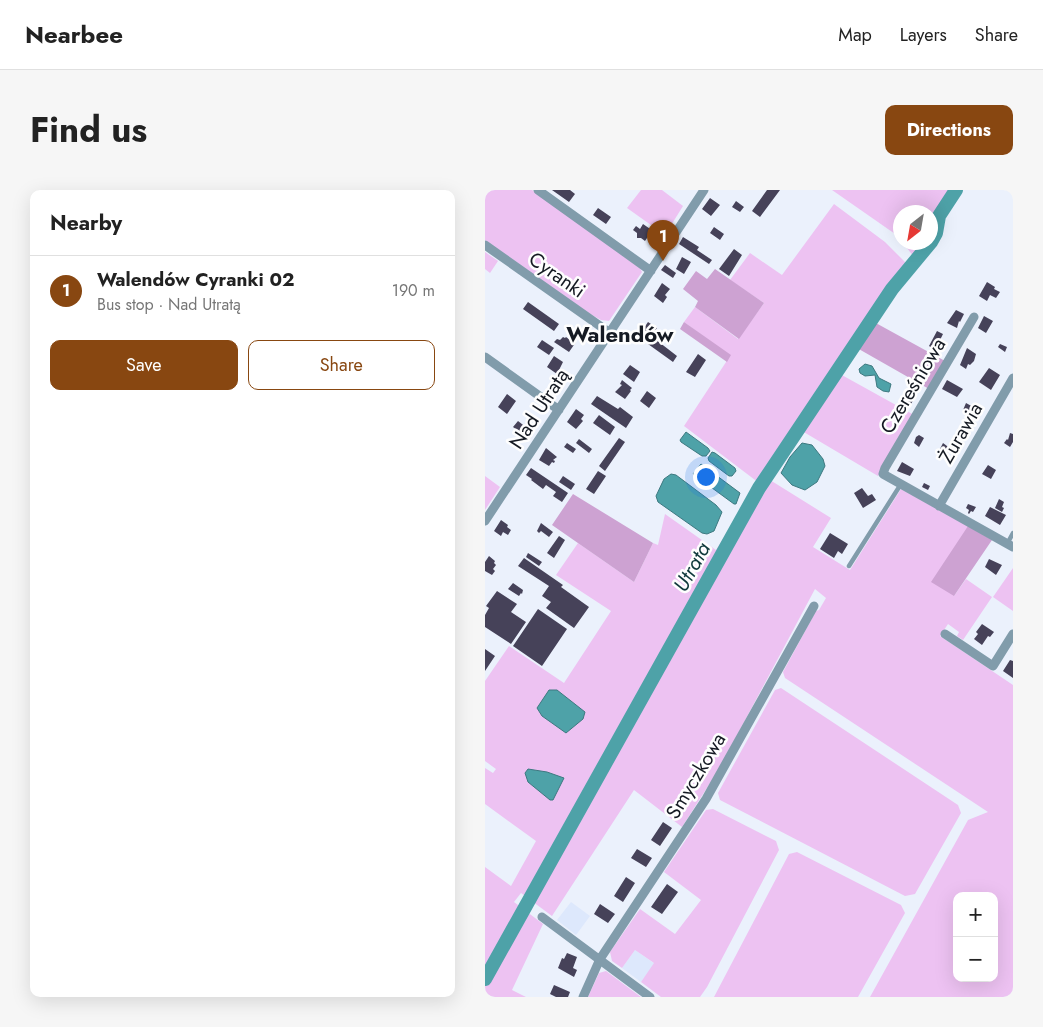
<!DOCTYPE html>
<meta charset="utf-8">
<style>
:root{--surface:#fff;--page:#f6f6f6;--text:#222;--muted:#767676;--line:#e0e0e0;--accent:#884711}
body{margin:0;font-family:Jost,sans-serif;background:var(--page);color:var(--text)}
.controls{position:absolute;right:15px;bottom:15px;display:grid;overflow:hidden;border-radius:10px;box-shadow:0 5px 20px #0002}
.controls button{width:45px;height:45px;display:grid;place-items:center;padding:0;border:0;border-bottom:1px solid var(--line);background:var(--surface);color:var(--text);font:25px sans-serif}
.compass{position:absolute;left:408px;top:15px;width:45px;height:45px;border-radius:50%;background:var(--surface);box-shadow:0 5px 20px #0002;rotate:211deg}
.you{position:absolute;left:220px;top:286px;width:18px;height:18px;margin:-12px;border:4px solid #fff;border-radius:50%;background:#1a73e8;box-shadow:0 0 0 8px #1a73e833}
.badge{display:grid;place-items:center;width:32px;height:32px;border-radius:50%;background:var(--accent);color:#fff;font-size:16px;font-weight:700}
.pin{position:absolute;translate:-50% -41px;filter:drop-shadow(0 1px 2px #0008)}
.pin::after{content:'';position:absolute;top:26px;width:18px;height:15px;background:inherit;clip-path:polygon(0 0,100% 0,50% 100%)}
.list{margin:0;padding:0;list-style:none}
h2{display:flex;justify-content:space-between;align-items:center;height:65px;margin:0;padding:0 20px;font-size:21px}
h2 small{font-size:16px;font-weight:400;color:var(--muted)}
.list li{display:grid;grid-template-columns:32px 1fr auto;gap:15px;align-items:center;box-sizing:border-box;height:70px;padding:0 20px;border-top:1px solid var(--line)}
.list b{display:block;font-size:19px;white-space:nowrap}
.list p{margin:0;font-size:16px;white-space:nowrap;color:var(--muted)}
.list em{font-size:16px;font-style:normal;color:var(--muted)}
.actions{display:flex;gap:10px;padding:15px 20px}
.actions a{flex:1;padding:11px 0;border:1px solid var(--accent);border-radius:10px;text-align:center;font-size:18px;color:var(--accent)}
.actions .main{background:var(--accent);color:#fff}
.map{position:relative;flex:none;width:528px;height:807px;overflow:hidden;border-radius:10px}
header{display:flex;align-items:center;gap:30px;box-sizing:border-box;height:70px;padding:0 25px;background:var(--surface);border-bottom:1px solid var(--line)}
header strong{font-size:24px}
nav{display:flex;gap:28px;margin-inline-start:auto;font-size:18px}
.intro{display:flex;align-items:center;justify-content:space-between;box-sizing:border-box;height:120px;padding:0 30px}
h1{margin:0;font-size:35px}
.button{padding:12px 22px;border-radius:10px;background:var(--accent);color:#fff;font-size:18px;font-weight:700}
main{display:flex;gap:30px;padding:0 30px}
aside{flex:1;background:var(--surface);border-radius:10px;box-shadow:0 5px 20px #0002}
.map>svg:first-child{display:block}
.built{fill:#dde8fc}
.green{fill:#edc2f2;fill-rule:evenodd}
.forest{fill:#cda2d2}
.water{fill:#4ea2a8;stroke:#3d7980}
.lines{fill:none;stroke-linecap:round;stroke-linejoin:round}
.river{stroke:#4ea2a8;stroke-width:14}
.building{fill:#464259}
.lane{stroke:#819cab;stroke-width:4.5}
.street{stroke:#819cab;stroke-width:9}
.labels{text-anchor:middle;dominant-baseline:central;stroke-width:5;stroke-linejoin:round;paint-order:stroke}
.street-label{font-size:20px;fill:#151a23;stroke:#fefefe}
.water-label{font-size:21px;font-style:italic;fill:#10393c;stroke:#fefefe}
.quarter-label{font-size:22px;font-weight:bold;fill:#151a23;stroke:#fefefe}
</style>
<header>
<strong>Nearbee</strong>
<nav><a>Map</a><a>Layers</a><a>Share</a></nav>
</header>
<div class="intro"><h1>Find us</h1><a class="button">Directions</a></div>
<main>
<aside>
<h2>Nearby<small></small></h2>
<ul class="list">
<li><span class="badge">1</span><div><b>Walendów Cyranki 02</b><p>Bus stop · Nad Utratą</p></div><em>190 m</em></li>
</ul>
<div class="actions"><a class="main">Save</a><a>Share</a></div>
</aside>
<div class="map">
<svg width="528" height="807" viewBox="0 0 528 807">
<rect width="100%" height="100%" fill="#ebf1fc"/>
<path class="built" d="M 86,712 L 105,726 L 91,745 L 72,730 Z
M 150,760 L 170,774 L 156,792 L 137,778 Z"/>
<path class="green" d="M 0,0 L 47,0 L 155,78 L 157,82 L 124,131 L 116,130 L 105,124 L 0,50 Z
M 156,0 L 177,0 L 198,16 L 180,45 L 142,18 Z
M 347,0 L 475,0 L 460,22 L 453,50 L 428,78 L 407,106 L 355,184 L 429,225 L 393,286 L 317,241 L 285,290 L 346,328 L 328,357 L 365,380 L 416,299 L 483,336 L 469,406 L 481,389 L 507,407 L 478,450 L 472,446 L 474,442 L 463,434 L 455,446 L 528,495 L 528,807 L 385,807 L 483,630 L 503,622 L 300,488 L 298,482 L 331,421 L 334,420 L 341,408 L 330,399 L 234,579 L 197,637 L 149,600 L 67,726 L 36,703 L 29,712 L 58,734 L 27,800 L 41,807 L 0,807 L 0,677 L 26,696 L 51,651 L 0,614 L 0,578 L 8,583 L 11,579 L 0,571 L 0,491 L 24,456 L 79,493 L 126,421 L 71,385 L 93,353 L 149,392 L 168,353 L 173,355 L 180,324 L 231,360 L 274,293 L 199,236 L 245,166 L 199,132 L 210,117 L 253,149 L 279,113 L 245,90 L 265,63 L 297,85 L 349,14 L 400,52 L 422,74 L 429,67 L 418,53 L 446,52 L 446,22 L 416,22 L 415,50 L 413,46 ZM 472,706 L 509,706 L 509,788 L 472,788 Z
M 0,62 L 13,71 L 5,83 L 0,79 Z
M 0,286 L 15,297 L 0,320 Z
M 528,378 L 528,421 L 508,407 Z
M 296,498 L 473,615 L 476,623 L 430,704 L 420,706 L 235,610 L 233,603 L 290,500 Z
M 228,619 L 291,651 L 294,660 L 222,797 L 215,807 L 176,807 L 156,792 L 169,773 L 150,760 L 137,778 L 127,771 L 125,762 L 155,719 L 190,744 L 216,710 L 179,682 L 221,620 Z
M 312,662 L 416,715 L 420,723 L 373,807 L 229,807 L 304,664 Z
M 121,781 L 156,807 L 103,807 L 114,783 Z"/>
<path class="forest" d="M 230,79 L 279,113 L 254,149 L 210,117 L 213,111 L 198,99 L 211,81 L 222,89 Z
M 199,132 L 246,165 L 242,172 L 195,139 Z
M 389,132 L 460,171 L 444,199 L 372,158 Z
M 88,304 L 168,353 L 149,392 L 67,335 Z
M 483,336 L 507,350 L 469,406 L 446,392 Z"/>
<path class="water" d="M 380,174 L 387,176 L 394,188 L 406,194 L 404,202 L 398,201 L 392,197 L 390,185 L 380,186 L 375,183 L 374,179 Z
M 201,242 L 223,258 L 225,261 L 221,266 L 217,266 L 196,252 L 195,250 Z
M 317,253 L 327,255 L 338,269 L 340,276 L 332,292 L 320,300 L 307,295 L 296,283 L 305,267 Z
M 227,262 L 230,263 L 250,278 L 251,281 L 247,286 L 244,286 L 224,271 L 223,268 Z
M 216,274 L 255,303 L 251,314 L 249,314 L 208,284 Z
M 186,284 L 191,285 L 231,315 L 237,322 L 229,341 L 222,344 L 217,343 L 173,312 L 171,306 L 179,289 Z
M 64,500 L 72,500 L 100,522 L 98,529 L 81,543 L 57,526 L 52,518 Z
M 43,579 L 62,582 L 79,588 L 68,610 L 65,610 L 43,592 L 40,583 Z"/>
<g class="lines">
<path class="river" d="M 0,789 L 274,298 L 407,99 L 446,52 L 451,43 L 454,26 L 471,0"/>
</g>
<path class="building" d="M 67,0 L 85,0 L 90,4 L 84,12 Z
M 282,0 L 295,0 L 275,27 L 267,21 Z
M 225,8 L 235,15 L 226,26 L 217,19 Z
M 251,11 L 259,17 L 255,22 L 247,17 Z
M 113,18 L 126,27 L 121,34 L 108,25 Z
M 158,34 L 171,43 L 168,48 L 164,45 L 160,51 L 156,48 L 152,48 L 152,43 L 148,40 L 151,36 L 155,39 Z
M 229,37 L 239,44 L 235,50 L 225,43 Z
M 198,47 L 214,57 L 212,60 L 227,70 L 224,74 L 194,54 Z
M 249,59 L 257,65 L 244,86 L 234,79 Z
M 197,67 L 206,72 L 199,84 L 191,79 Z
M 180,75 L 191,83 L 188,88 L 176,80 Z
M 502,92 L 510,97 L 509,99 L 515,102 L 511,108 L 505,105 L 502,111 L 494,106 Z
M 177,93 L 185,99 L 180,105 L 182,107 L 178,113 L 169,106 Z
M 43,112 L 74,134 L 69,141 L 38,119 Z
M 471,120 L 479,124 L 475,132 L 474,131 L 472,138 L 462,133 Z
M 499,126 L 508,131 L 501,143 L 493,138 Z
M 163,132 L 172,138 L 163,153 L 153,147 Z
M 173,141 L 175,142 L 170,149 L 192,166 L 188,172 L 163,154 Z
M 452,141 L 458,144 L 455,150 L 457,151 L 452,161 L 444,156 Z
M 78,147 L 80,148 L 81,147 L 85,150 L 86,148 L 91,152 L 84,162 L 69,152 L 72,149 L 75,150 Z
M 57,150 L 69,158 L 64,165 L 52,157 Z
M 515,154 L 522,157 L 520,162 L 513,157 Z
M 482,158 L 491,164 L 489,171 L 485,175 L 483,174 L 481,179 L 475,175 Z
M 213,164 L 221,170 L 210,187 L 201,182 Z
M 69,166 L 78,172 L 72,184 L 62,177 Z
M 145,175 L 155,182 L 149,192 L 138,184 Z
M 504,178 L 515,185 L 506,200 L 494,192 Z
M 137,190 L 147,198 L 145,200 L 146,201 L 140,209 L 130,202 L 137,195 L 135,194 Z
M 462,190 L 478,199 L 472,207 L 457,199 Z
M 426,193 L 435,198 L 426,214 L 417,208 Z
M 162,201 L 171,208 L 164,218 L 155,211 Z
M 22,204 L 31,211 L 22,224 L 13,217 Z
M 112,206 L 133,219 L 135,217 L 148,227 L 141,238 L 106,214 Z
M 481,213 L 490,218 L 486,224 L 478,220 Z
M 91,219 L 99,225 L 96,229 L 98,231 L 91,239 L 82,232 Z
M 114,225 L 130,237 L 125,245 L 108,233 Z
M 33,231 L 42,238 L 38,244 L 28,237 Z
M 525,243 L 528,244 L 528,252 L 525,257 L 519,253 L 522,249 L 523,250 Z
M 434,245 L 439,248 L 434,257 L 429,253 L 431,247 Z
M 134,248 L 140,252 L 120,281 L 114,276 Z
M 94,249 L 107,259 L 104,263 L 91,253 Z
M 82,253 L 91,259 L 88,263 L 79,257 Z
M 458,253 L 466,259 L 461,265 L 454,261 Z
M 61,258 L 72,267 L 68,270 L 70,271 L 69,273 L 67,272 L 64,276 L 54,270 Z
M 417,272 L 429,279 L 425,286 L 412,281 Z
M 503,275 L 511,280 L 506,289 L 497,284 Z
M 46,278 L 83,303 L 77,312 L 68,306 L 71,302 L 61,295 L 58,299 L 46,290 L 47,289 L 41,285 Z
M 113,281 L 121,286 L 109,304 L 101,299 Z
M 78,286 L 90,294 L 86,300 L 74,292 Z
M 439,293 L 445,296 L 443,300 L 437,297 Z
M 377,298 L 383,306 L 387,304 L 391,310 L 378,318 L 369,303 Z
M 514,309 L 519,312 L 517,317 L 519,318 L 517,322 L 510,318 Z
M 483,314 L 491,317 L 488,322 L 486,321 L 484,324 L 483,323 L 484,320 L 481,318 Z
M 505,317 L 521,325 L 515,335 L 500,326 Z
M 16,330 L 23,335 L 22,337 L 26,340 L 23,345 L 18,342 L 16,346 L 9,341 Z
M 56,333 L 68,342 L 64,347 L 56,341 L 54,343 L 52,341 Z
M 345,343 L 363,354 L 357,364 L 353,361 L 349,368 L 335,359 Z
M 74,346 L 80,350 L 69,368 L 62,363 Z
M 43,363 L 57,372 L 54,376 L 41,367 Z
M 4,366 L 10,371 L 9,373 L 11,375 L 8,379 L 10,381 L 7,385 L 0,381 L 0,372 Z
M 39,368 L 78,395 L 76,397 L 104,417 L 89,438 L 61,418 L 66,412 L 57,406 L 64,396 L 33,376 Z
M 504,369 L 517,375 L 511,385 L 500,377 Z
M 28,393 L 38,400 L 37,404 L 36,403 L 34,406 L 23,399 Z
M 12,401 L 32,414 L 26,422 L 41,432 L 26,454 L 0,437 L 0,425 L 4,418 L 1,416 Z
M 53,419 L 82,439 L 57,476 L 28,456 Z
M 497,434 L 509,442 L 505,447 L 503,446 L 497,455 L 489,449 L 493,444 L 491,442 Z
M 0,459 L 10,466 L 0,481 Z
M 525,470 L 528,471 L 528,488 L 518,481 Z
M 178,632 L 187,638 L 175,656 L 166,650 Z
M 152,659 L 167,668 L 161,677 L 146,668 Z
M 141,687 L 150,693 L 138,712 L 129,706 Z
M 182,694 L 193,702 L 177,724 L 166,717 Z
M 115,714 L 130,724 L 123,733 L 109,724 Z
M 82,763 L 92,767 L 88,778 L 92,780 L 89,787 L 73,778 L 77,768 L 79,769 Z
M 69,795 L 85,802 L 83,807 L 71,807 L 65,804 Z"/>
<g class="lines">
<path class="lane" d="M 522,354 L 528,343
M 364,376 L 416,294"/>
<path class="street" d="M 53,0 L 166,81
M 0,55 L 125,143
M 489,127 L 400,278 L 398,284 L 528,357
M 0,167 L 74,220
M 454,316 L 528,188
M 0,331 L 219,0
M 460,444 L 508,476 L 528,444
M 57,727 L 165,807
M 98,807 L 115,769 L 221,609 L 329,416"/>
</g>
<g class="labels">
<g class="street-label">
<text transform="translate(72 85) rotate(35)">Cyranki</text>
<text transform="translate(428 196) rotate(-59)">Czereśniowa</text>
<text transform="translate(54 219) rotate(-57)">Nad Utratą</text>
<text transform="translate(476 243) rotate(-60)">Żurawia</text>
<text transform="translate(211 586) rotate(-59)">Smyczkowa</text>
</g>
<g class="water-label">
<text transform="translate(207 377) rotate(-61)">Utrata</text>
</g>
<g class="quarter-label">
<text x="135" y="144">Walendów</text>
</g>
</g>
</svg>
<div class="controls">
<button>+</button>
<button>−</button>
</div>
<svg class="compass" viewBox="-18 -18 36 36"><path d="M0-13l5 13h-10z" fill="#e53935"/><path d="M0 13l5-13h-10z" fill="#767676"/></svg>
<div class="you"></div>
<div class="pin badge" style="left:178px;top:71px">1</div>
</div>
</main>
